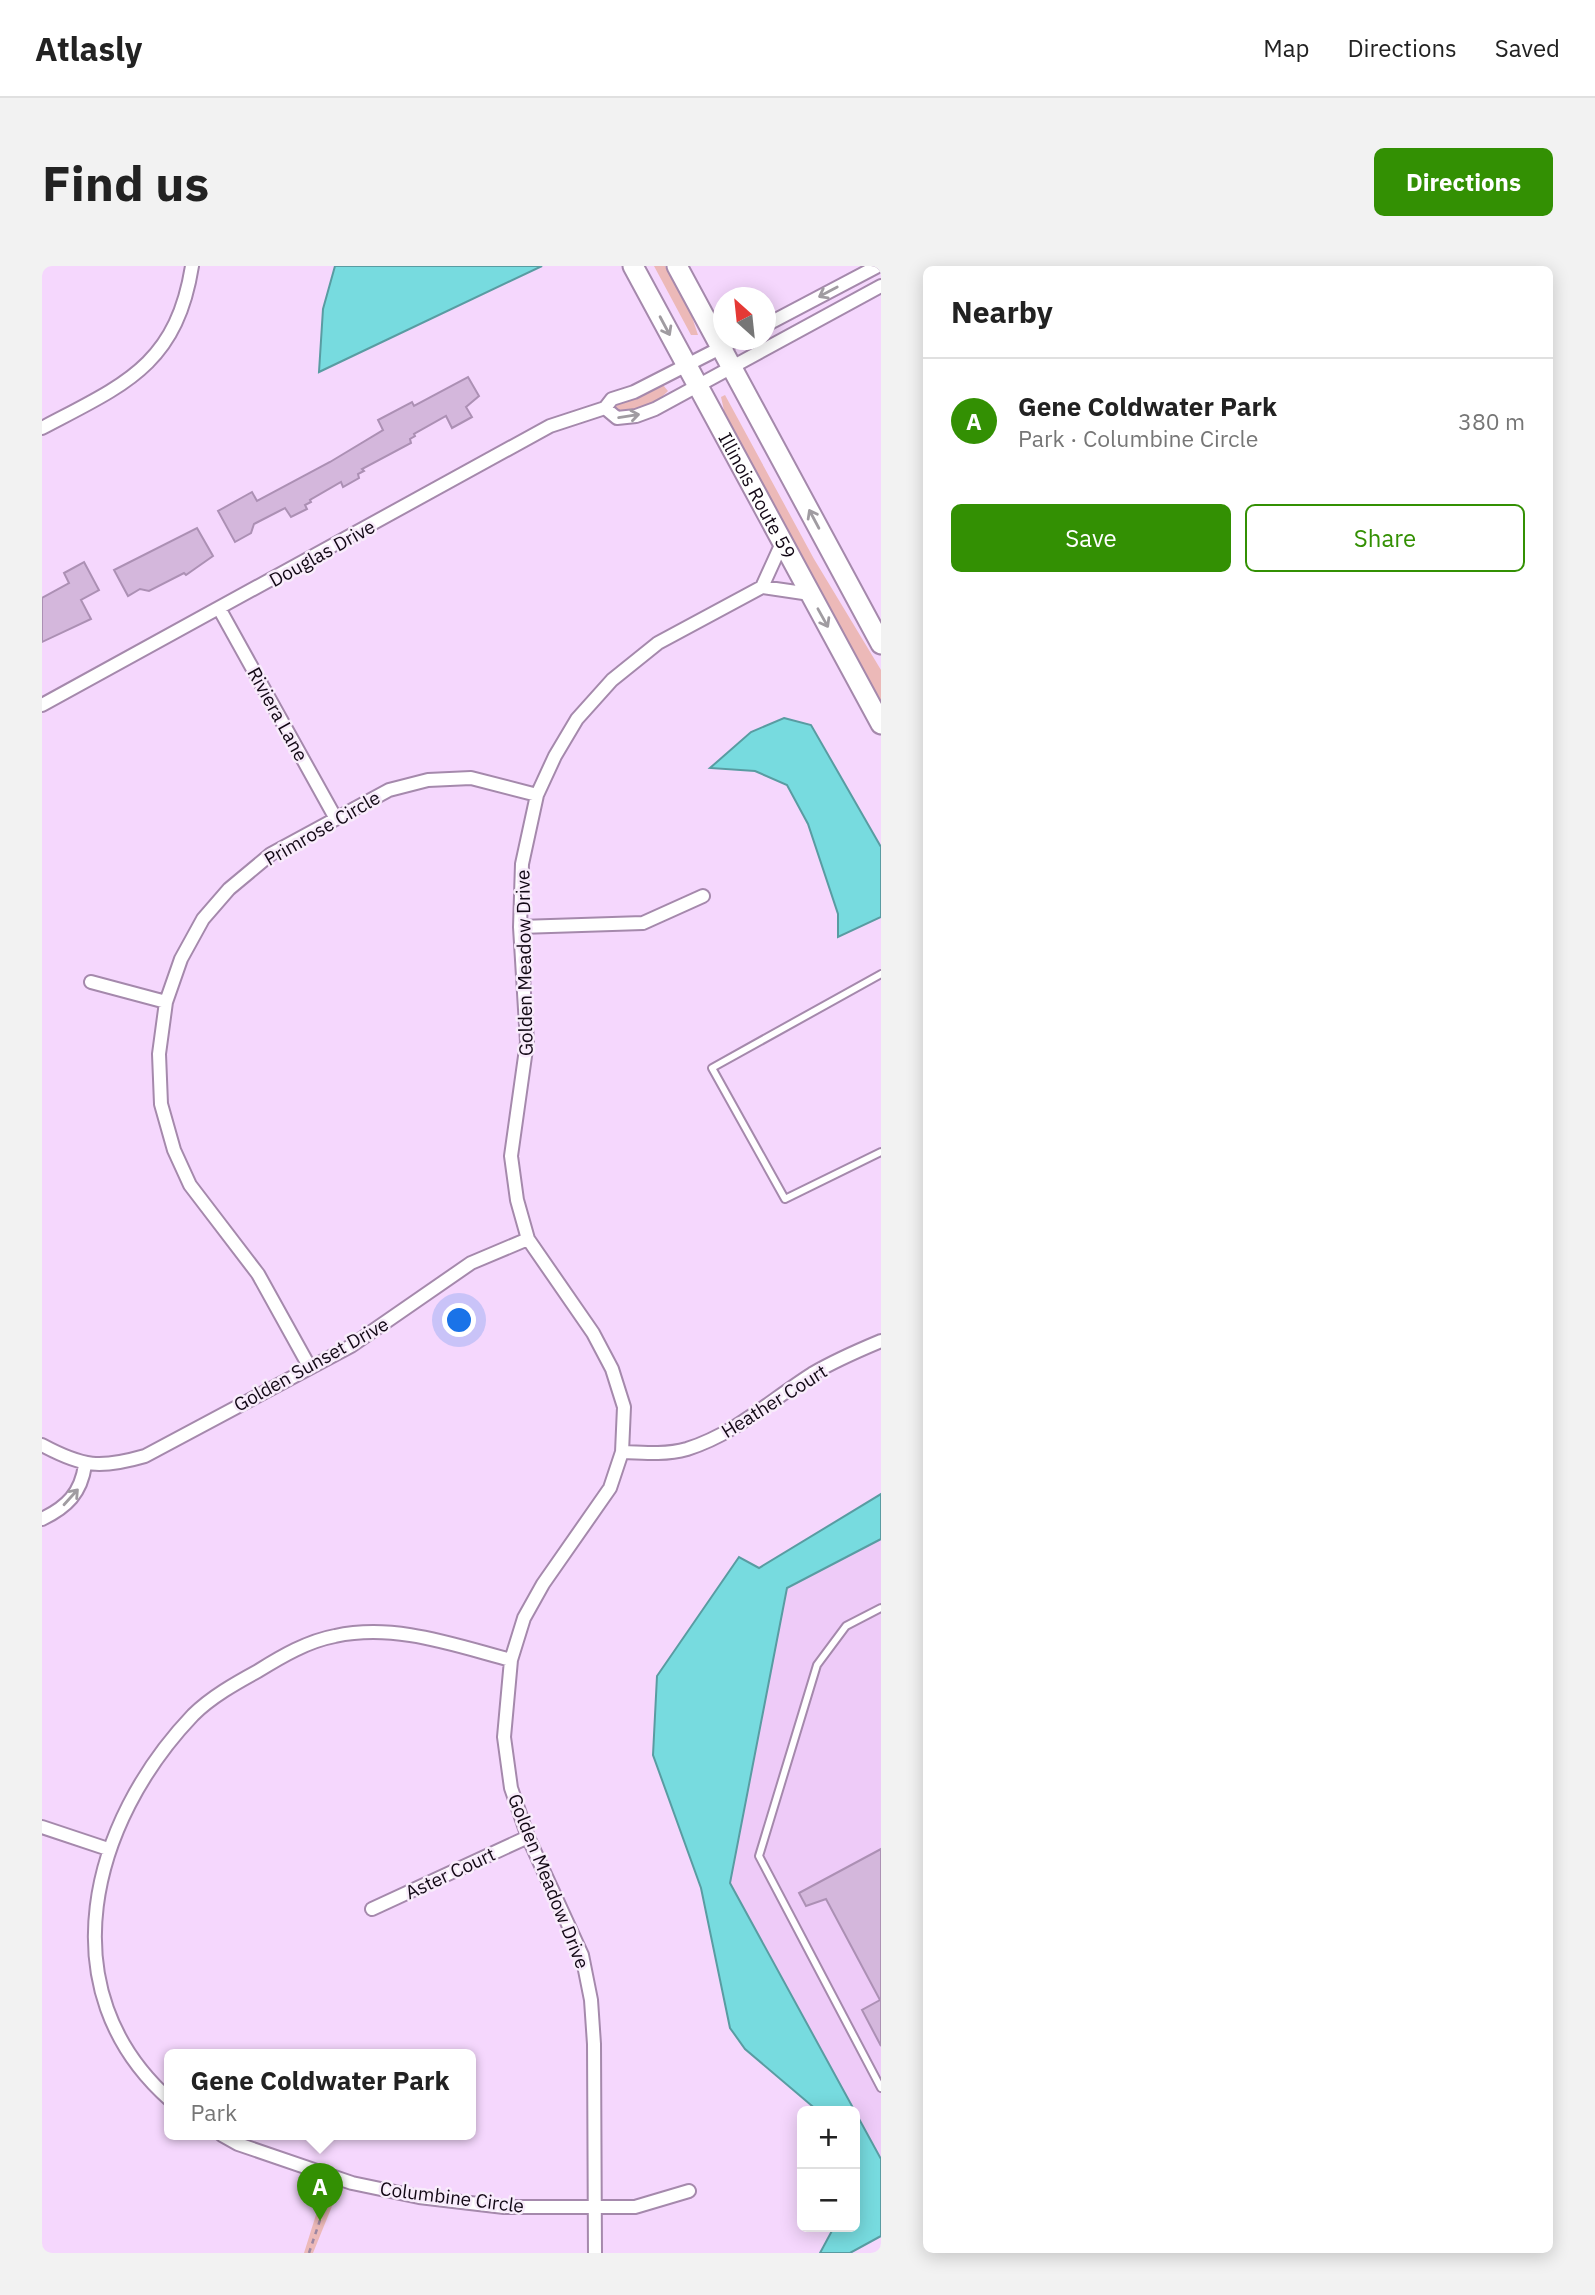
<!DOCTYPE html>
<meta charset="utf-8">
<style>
:root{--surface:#fff;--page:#f2f2f2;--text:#222;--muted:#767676;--line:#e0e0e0;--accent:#339003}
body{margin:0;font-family:"IBM Plex Sans",sans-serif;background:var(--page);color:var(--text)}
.controls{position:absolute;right:21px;bottom:21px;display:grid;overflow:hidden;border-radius:10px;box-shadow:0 4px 18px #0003}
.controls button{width:63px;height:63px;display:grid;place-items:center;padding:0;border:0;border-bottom:2px solid var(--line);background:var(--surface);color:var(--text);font:35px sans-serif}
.compass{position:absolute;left:671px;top:21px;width:63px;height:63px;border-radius:50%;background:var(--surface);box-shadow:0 4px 18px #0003;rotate:333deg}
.you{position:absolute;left:418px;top:1055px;width:24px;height:24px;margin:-18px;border:5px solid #fff;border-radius:50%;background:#1a73e8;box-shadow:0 0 0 10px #1a73e833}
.badge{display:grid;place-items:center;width:46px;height:46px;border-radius:50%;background:var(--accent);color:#fff;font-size:23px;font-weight:700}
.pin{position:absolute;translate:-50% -58px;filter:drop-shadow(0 2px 4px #0008)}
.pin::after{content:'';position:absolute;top:37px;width:24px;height:21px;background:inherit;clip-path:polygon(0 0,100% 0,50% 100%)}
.popup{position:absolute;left:122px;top:1783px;width:312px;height:91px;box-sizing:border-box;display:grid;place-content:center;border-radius:10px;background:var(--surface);filter:drop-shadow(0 2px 5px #0005);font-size:23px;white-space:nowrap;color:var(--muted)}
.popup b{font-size:26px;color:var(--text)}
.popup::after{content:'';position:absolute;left:50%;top:100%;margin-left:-14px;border:14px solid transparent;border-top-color:var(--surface)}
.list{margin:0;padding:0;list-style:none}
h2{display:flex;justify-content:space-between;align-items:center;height:91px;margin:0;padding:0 28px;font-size:30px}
h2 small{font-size:23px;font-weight:400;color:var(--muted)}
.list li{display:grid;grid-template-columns:46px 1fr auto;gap:21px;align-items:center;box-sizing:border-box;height:126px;padding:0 28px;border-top:2px solid var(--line)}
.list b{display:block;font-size:26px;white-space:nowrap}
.list p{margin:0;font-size:23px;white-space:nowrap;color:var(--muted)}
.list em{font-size:23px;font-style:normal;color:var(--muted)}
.actions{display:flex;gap:14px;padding:21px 28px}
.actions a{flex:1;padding:16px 0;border:2px solid var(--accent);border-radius:10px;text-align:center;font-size:24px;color:var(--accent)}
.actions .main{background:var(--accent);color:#fff}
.map{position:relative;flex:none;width:839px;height:1987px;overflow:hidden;border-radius:10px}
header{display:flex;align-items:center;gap:42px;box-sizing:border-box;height:98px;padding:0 35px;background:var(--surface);border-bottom:2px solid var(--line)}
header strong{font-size:33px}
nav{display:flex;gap:38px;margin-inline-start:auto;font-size:24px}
.intro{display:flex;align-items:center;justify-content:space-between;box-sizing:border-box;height:168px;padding:0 42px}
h1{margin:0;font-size:49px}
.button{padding:18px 32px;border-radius:10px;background:var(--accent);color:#fff;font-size:24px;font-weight:700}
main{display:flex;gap:42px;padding:0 42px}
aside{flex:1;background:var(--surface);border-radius:10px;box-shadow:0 4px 18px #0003}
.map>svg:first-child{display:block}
.built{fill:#eecbf8}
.green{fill:#ecb9b8}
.water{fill:#77dbdf;stroke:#599ca2;stroke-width:2}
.building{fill:#d4b7dc;stroke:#ac90b4;stroke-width:2}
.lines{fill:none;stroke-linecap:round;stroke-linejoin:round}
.service-casing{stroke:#a589ac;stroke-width:10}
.minor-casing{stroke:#a589ac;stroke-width:16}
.primary-casing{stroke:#a589ac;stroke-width:23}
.path{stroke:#9c86a2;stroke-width:2.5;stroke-dasharray:5 5;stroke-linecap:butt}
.service{stroke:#fff;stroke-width:6}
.minor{stroke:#fff;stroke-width:12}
.primary{stroke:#fff;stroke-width:19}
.oneway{stroke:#a09ca1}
.labels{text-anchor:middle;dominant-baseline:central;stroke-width:5;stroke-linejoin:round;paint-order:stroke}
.street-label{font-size:19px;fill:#120815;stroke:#f8ecfb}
</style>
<header>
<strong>Atlasly</strong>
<nav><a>Map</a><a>Directions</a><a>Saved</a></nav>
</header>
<div class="intro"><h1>Find us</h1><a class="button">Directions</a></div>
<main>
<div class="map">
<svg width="839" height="1987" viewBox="0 0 839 1987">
<rect width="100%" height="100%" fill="#f5d7fd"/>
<path class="built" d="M 839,1273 L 839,1893 L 688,1617 L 745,1322 Z"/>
<path class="green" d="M 612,0 L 623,0 L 649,48 L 656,69 L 649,69 Z
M 621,119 L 626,125 C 615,137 591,147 575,145 L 573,141 L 577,136 Z
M 683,129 L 772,293 L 839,404 L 839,436 L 683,149 L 679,131 Z
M 283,1920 L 297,1923 L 271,1987 L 262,1987 Z"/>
<path class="water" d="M 293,0 L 500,0 L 277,106 L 281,43 Z
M 742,452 L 769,459 L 839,581 L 839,651 L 796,671 L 796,648 L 766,558 L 745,519 L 713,505 L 668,502 L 709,466 Z
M 839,1228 L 839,1273 L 745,1322 L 688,1617 L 839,1893 L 839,1970 L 808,1987 L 778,1987 L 792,1961 L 813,1961 L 813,1845 L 776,1845 L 703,1783 L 688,1762 L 659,1622 L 611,1489 L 615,1410 L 697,1291 L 717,1302 Z"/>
<path class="building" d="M 426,111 L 437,130 L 424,141 L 430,151 L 410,162 L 404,150 L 372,168 L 373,170 L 368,173 L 369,177 L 320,203 L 322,205 L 316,208 L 317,212 L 301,221 L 299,216 L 268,234 L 269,236 L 263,239 L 265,243 L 249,251 L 243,242 L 212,258 L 209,267 L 193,276 L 176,245 L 210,226 L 215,235 L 288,196 L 341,164 L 336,154 L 370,136 L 372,140 Z
M 155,262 L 171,290 L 144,309 L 142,307 L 107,325 L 98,323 L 86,330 L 72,304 Z
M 42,296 L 57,324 L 39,334 L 49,353 L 0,376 L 0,332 L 27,317 L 22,307 Z
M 839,1583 L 839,1780 L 820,1744 L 838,1734 L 784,1633 L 764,1640 L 757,1627 Z"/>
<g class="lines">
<defs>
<path id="service" d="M 839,708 L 670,802 L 743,933 L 839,886
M 839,1342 L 804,1360 L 775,1399 L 717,1590 L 839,1822"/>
<path id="minor" d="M 724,59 L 836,0
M 563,142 L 575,152 L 594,150 L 613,143 L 839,20
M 0,162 C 81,119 134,100 150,0
M 720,321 L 740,277
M 178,344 L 293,551
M 0,439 L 508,160 L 563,142 L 570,133 L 592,126 L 694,74
M 478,661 L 601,657 L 661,630
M 49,716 L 124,736
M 267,1100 L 216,1008 L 148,919 L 132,884 L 119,838 L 117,788 L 124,736 L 139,693 L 161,653 L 187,623 L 229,588 L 347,524 L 386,514 L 429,512 L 495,529
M 0,1179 C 41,1201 58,1203 103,1190 L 309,1080 L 429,997 L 486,973
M 580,1186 C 601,1187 624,1189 645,1183 C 693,1168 729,1134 770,1108 C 792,1095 815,1085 839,1075
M 0,1253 C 25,1241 39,1227 43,1199
M 0,1561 L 66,1583
M 330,1643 L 486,1571
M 128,1834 C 4,1724 49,1556 151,1449 C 169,1431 194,1417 216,1405 C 240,1390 266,1375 293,1370 C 353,1357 412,1379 469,1394
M 180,1869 L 196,1878 L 310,1917 L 377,1931 L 462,1941 L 593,1941 L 647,1925
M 553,1987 L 552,1778 L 549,1734 L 540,1689 L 486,1571 L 469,1522 L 462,1471 L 469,1394 L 482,1352 L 501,1318 L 568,1222 L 580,1186 L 582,1141 L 570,1103 L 551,1067 L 486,973 L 475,934 L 469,890 L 485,776 L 478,661 L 480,598 L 495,529 L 513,490 L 535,453 L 570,414 L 616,377 L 720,321 L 768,328"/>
<g id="primary">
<path id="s1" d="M 591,0 L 839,458"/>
<path d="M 635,0 L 839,378"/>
</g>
</defs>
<use href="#service" class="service-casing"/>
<use href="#minor" class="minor-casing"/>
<use href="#primary" class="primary-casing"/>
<path class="path" d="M 267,1987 L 286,1930"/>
<use href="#service" class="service"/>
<use href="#minor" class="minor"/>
<use href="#primary" class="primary"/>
</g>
<defs><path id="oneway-shaft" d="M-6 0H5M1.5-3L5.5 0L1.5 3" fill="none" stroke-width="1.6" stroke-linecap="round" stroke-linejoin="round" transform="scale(1.75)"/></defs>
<g class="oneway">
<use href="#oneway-shaft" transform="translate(786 26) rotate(152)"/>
<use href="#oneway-shaft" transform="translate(623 60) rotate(62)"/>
<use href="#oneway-shaft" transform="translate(587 150) rotate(-9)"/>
<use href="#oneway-shaft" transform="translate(772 253) rotate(-118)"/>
<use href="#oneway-shaft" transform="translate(781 352) rotate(61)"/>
<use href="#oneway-shaft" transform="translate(29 1231) rotate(-48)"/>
</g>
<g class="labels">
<g class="street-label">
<text stroke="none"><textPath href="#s1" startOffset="261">Illinois Route 59</textPath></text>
<text transform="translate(280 287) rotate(-29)">Douglas Drive</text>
<text transform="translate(236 448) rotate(61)">Riviera Lane</text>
<text transform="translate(280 562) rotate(-30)">Primrose Circle</text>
<text transform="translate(482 697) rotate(-91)">Golden Meadow Drive</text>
<text transform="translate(269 1098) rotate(-29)">Golden Sunset Drive</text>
<text transform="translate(732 1135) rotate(-32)">Heather Court</text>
<text transform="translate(408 1607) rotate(-25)">Aster Court</text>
<text transform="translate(507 1615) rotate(68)">Golden Meadow Drive</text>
<text transform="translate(410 1931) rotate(7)">Columbine Circle</text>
</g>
</g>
</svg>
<div class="controls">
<button>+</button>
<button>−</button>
</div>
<svg class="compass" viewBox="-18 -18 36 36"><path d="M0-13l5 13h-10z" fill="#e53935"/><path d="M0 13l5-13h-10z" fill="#767676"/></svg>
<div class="you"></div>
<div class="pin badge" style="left:278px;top:1955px">A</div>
<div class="popup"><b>Gene Coldwater Park</b>Park</div>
</div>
<aside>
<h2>Nearby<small></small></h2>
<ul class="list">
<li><span class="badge">A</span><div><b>Gene Coldwater Park</b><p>Park · Columbine Circle</p></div><em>380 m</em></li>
</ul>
<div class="actions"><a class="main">Save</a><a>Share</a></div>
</aside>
</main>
